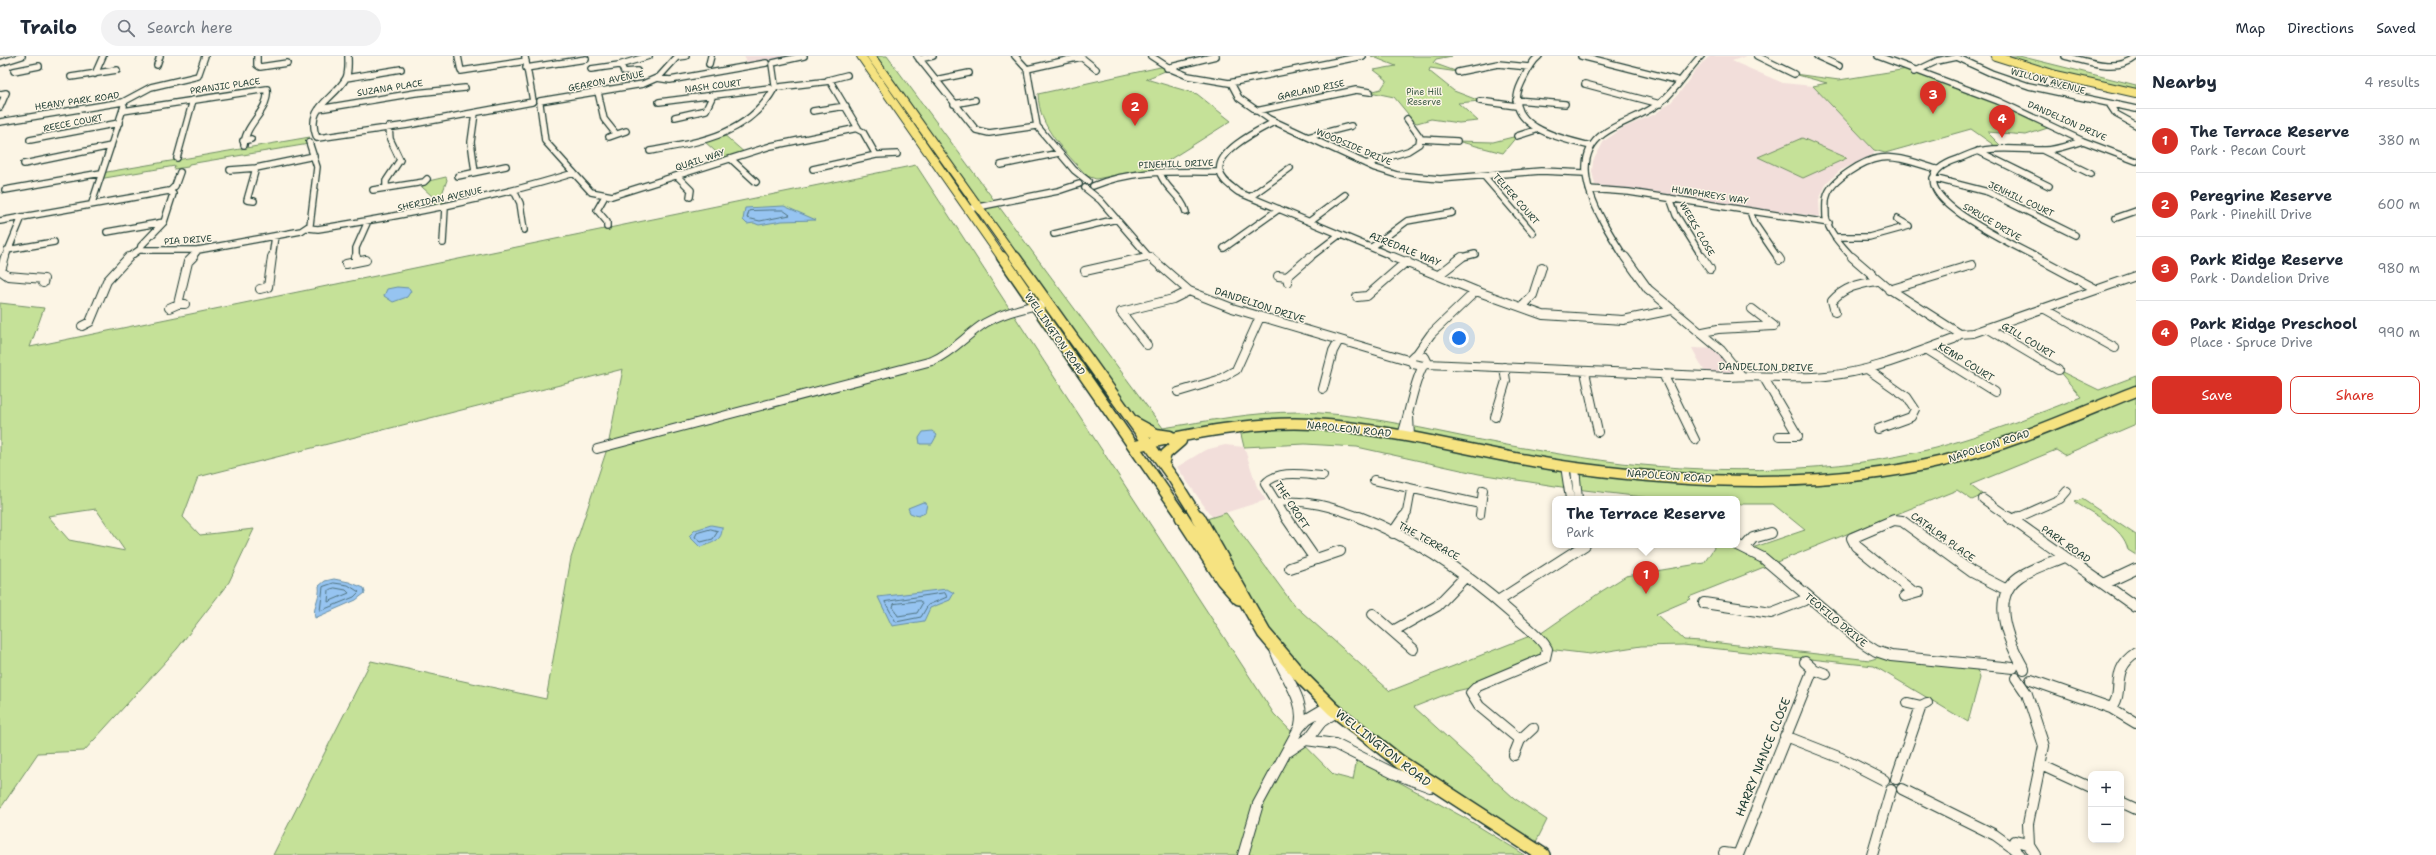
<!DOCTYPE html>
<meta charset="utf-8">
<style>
:root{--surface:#fff;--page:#f2f2f3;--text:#1f2937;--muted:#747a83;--line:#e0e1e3;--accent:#d93025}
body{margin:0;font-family:"Shantell Sans",sans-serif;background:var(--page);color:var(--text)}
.controls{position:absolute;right:12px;bottom:12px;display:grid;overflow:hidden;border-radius:8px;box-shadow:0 2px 10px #0003}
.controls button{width:36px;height:36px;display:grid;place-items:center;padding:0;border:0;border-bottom:1px solid var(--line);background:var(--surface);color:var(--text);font:20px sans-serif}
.you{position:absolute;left:1459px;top:282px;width:14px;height:14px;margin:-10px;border:3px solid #fff;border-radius:50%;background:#1a73e8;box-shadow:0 0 0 6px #1a73e833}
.badge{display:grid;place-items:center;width:26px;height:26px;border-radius:50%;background:var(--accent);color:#fff;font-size:13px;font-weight:700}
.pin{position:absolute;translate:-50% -33px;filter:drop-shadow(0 1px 2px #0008)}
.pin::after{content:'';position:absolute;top:21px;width:14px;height:12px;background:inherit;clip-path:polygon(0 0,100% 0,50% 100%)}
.popup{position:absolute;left:1552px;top:440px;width:188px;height:52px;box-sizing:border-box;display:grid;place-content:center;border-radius:8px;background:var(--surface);filter:drop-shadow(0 1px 3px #0005);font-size:13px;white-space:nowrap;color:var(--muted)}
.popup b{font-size:15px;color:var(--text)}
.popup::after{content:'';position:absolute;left:50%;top:100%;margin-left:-8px;border:8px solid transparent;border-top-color:var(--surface)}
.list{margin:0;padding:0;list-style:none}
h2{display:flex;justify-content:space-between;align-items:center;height:52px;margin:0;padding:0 16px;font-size:17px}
h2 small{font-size:13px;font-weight:400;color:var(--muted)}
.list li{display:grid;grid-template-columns:26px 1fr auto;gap:12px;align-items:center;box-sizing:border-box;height:64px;padding:0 16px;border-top:1px solid var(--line)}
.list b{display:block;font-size:15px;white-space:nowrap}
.list p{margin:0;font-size:13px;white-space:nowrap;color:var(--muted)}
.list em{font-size:13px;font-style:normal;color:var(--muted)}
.actions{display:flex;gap:8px;padding:12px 16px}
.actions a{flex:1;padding:9px 0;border:1px solid var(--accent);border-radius:8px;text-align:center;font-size:14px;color:var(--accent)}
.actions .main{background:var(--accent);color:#fff}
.icon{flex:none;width:22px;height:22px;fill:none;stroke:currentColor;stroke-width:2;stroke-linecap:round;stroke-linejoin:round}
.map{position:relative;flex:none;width:2136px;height:799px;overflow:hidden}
header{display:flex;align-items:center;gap:24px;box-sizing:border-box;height:56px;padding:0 20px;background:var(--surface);border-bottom:1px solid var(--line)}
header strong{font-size:19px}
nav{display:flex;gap:22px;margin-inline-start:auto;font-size:14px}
.search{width:280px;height:36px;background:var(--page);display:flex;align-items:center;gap:10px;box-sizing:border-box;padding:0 14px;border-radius:22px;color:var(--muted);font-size:15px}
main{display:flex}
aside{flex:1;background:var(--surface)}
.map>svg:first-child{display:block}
.built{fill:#f2deda}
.green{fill:#c5e198;stroke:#728f66;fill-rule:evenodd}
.water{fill:#96c4f1;stroke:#668ea5}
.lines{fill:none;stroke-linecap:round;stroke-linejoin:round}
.shore{stroke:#4f7380;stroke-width:1}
.minor-far2-casing{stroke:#1f3d34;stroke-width:8}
.minor-far1-casing{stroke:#1f3d34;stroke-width:10}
.minor-casing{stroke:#1f3d34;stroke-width:12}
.major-far2-casing{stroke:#1f3d34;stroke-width:10}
.major-far1-casing{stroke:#1f3d34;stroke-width:13}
.major-casing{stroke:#1f3d34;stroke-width:16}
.minor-far2{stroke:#fcf5e5;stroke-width:5.5}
.minor-far1{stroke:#fcf5e5;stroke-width:8}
.minor{stroke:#fcf5e5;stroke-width:10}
.major-far2{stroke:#f6e381;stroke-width:8}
.major-far1{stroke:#f6e381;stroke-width:10}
.major{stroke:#f6e381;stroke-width:13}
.labels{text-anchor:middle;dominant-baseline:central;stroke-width:3;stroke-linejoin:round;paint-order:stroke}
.far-street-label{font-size:9px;fill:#1f3d34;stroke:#fcf5e5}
.far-park-label{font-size:9px;fill:#405e48;stroke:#fcf5e5}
.street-label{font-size:10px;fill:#1f3d34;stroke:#fcf5e5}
.near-street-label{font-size:12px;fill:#1f3d34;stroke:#fcf5e5}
</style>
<header>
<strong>Trailo</strong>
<div class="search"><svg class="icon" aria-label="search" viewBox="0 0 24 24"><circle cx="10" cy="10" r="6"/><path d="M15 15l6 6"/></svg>Search here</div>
<nav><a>Map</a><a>Directions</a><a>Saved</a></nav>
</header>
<main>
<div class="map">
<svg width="2136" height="799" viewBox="0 0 2136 799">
<rect width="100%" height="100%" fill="#fcf5e5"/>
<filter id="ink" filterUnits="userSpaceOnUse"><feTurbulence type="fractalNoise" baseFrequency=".025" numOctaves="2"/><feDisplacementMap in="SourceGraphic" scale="8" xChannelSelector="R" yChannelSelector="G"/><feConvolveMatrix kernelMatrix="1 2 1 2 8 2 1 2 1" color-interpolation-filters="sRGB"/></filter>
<g filter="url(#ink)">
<path class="built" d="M 744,0 L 792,0 L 748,8 Z
M 1710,0 L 1746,0 L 1732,5 L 1783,27 L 1813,30 L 1874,94 L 1874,98 L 1841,114 L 1827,126 L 1819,144 L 1820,161 L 1595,129 L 1592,115 L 1593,105 L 1604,85 L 1623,72 L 1655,58 L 1671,46 L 1680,36 L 1698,11 Z
M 1692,292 L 1721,293 L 1741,319 L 1707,320 Z
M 1225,389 L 1244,391 L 1257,431 L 1266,444 L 1212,461 L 1177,411 L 1205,394 Z"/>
<path class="green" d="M 871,0 L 887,0 L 997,148 L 979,151 Z
M 1371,0 L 1452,0 L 1436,3 L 1433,7 L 1458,16 L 1430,12 L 1429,15 L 1454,35 L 1480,45 L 1458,47 L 1478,65 L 1459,67 L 1431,63 L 1417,67 L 1407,63 L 1408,58 L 1394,41 L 1370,36 L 1381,33 L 1387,24 L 1374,14 L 1396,10 Z
M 2004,0 L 2019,0 L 2136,29 L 2136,34 L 2064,18 Z
M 1165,10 L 1170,13 L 1146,23 L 1197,38 L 1231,65 L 1169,104 L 1171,114 L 1137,115 L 1096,123 L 1087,120 C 1065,95 1039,73 1038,38 Z
M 1907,13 L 1966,33 L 2054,70 L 2026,79 L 1987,76 L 2003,92 L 1998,92 L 1971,73 L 1885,97 L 1874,94 L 1813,30 L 1827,27 L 1794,18 L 1839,24 Z
M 722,77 L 746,98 L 726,105 L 704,85 Z
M 1517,80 L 1503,97 L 1457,85 L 1493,86 Z
M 310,81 L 307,84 L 309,88 L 189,108 L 188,111 L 174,113 L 175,110 L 99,123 L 101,117 Z
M 1802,82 L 1847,102 L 1803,122 L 1758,101 Z
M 916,109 L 1274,658 L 1334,719 L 1353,724 L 1357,703 L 1465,762 L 1525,799 L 273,799 L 371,605 L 546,643 L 571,502 L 608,390 L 623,313 L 198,421 L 183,461 L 200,479 L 254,473 L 229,526 L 177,593 L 84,695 L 38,697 L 0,753 L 0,247 L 44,252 L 30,291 ZM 96,453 L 125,495 L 69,484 L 48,460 Z
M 446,121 L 447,124 L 442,138 L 448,151 L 433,154 L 432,140 L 422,131 L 424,126 Z
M 997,148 L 1163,372 C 1208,365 1252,356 1298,356 C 1353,357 1406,369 1460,380 C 1514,391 1568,400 1622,407 C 1722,418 1838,417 1935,392 C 1985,379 2034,359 2081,341 L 2058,314 L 2099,334 L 2136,320 L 2136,368 L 2064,399 L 2056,394 L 1970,429 L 1983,439 L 1972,444 L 1957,434 L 1689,541 L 1691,543 L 1656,558 L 1684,584 L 1702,585 L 1870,604 L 1886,599 L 1975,609 L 1980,622 L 1968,666 L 1874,610 L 1683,589 L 1641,590 L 1590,598 L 1547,593 L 1547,598 L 1478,630 L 1452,636 L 1414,651 L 1514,742 L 1547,764 L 1533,792 L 1404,710 L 1274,591 L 1200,465 L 1226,457 L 1293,548 L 1390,635 L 1535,578 L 1540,578 L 1602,535 L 1626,520 L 1704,507 L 1714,492 L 1713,489 L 1737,489 L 1749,493 L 1805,474 L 1773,448 L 1737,448 L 1737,443 L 1659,443 L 1576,433 L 1575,412 L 1566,410 L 1568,432 L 1479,418 L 1357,391 L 1305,388 L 1244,391 L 1239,370 L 1174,380 L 1132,365 L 981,154 Z
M 2082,443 L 2136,479 L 2136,499 L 2128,494 C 2124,471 2092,458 2075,446 Z"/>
<path class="water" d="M 784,150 L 816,164 L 782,165 L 759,169 L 754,167 L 747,168 L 743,164 L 745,152 Z
M 397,231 L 409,232 L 411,235 L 407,241 L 393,246 L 384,240 L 387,233 Z
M 932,375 L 937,379 L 932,388 L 920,388 L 919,382 L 923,376 Z
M 923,446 L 927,448 L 925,457 L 918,460 L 910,457 L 908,452 Z
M 711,469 L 722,471 C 723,485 712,487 700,491 L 689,480 L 695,474 Z
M 334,523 L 349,526 L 364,532 L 365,537 L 356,544 L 315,562 C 312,551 321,541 319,530 L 325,525 Z
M 947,533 L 954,537 L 950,544 L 930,552 L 924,565 L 892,570 L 878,541 Z"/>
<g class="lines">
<path class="shore" d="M 770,154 L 783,154 L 790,159 L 760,165 L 747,162 L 749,155 Z
M 711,473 L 718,475 L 713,483 L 701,486 L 695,481 L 697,477 Z
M 334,527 L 348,529 L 359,536 L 354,541 L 320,555 L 323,531 Z
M 335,532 L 346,534 L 349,537 L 328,546 L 329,534 Z
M 945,537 L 947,541 L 928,549 L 921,561 L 896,566 L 885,546 Z
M 920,545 L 922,548 L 917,557 L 898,560 L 893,551 L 894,548 Z"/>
<defs>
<path id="minor-far2" d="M 257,0 L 257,9 L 260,11 L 287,7
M 458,0 L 461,15 L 526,5
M 917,0 L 976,74 L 989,77 L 1037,70
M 1015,0 L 1027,13 L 1037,70 L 1074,114 L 1088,125
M 1151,0 L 1171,13 L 1188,20 L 1229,27 L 1363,0
M 1539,0 C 1530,7 1526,18 1521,28 C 1501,70 1561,83 1591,90
M 1581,0 L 1680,25
M 1757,0 L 1794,18
M 1817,0 L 1839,10
M 1878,0 L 1998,45 L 2083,85 L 2136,105
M 2065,0 C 2086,5 2117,17 2136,1
M 525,1 L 533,45
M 678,1 L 686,0
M 919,3 L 933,0
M 0,7 L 22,0
M 560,7 L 586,3
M 773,7 L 804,0
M 709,8 L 711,0
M 772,8 L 775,29
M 157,9 L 160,0
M 621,9 L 624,16 L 637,15
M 526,12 L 558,7
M 1167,12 L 1216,0
M 591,13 L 619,9 L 649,0
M 1027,13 L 1081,1 L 1096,13
M 14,15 L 39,10
M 1458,16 L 1498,8 L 1529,11
M 1914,16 L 1937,5 L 1956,1 L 1991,17 L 2029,30 L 2136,53
M 95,18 L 103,0
M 71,21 L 117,14
M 346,22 L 401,13
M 657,22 L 670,24 L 766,7
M 828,24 L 847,19
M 935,24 L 969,17
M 1231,27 L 1239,42 L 1269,63 L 1375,112 L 1397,119 L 1440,123 L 1541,115 L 1585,117
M 1585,28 L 1660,48
M 598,36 L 604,63 L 616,78
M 1516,44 L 1565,48
M 540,45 L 643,28 L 659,21 L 677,1
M 1480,45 L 1516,50
M 123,46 L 151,31 L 198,20 L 205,0
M 659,46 L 770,32
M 540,48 L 545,85 L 591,136 L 612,140 L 771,90 L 858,72 L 830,25 L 779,31
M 954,48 L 975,44
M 2110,49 L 2116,58 L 2136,69
M 0,51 L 6,37 L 1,38
M 319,53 L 415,37 L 465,32
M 123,55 L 267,33 C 270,55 245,67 244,89
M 813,55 L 846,50
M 1256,55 L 1356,34 L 1370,36
M 475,57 L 471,86 L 475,116
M 675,61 L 706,54 L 713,39
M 0,66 L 123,46
M 1274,66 C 1259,74 1215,95 1220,116 C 1222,125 1231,130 1238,136 L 1396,202
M 1517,80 L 1539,73
M 609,81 L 626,75
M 1308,81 L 1351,70
M 317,82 C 304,51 334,44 346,22 C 349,15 348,7 348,0
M 318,82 L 408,69 L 532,46
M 1421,83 L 1457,85
M 30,84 L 119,67
M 243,85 L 251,83
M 2042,94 L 2091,118
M 650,95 C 699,86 747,80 774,33
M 1978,95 L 2049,130
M 876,99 L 897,98
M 177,102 L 193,44
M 731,103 L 756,126
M 24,108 L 111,90
M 1366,108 L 1408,95 L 1419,88 L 1420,81 L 1407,63
M 1001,109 L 1059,97
M 813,113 L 876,99 L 863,76 L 857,73
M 230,114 L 256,112
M 1160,117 C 1165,133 1182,140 1186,156
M 458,120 L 506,110
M 1484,120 L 1533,177
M 678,121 L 691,134 L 690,141
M 1933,122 L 1988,136 L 2075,179
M 1093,130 C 1134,113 1176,116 1219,116
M 386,131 L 386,125 L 400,104 L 390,83 L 389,71
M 1085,132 L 1100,144 L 1150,202
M 1589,133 L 1629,136 L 1829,167
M 5,134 L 101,117
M 373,134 L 424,126 L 427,123
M 170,135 L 175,130 L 180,116
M 514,135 L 520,147 L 524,174
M 605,140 L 597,154 L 607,166 L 607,171
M 1250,141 L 1290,112
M 1670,142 L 1676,159 L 1703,202
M 254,145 L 247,144 L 256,112 L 314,100
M 92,147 L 124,50
M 968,153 L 1058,135 L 1079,128
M 1750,155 L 1754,167 L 1778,202
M 2116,162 L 2136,155
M 0,165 L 169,135 L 173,138 L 164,166 L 141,190 L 140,194 L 198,194 L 301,175 L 310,169 L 317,111 L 309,86
M 1310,165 L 1345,139
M 308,172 L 318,173 C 405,159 490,143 574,117
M 107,176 L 164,166
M 1054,178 L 1117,163
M 1835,181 L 1869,181 L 1909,170 L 1897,163
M 443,187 L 445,152
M 1372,191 L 1407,165 L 1452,157
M 1224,192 L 1279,153
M 7,194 L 54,186
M 5,202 L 22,161
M 128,202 L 139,194
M 192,202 L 198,194
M 272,202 L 275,180
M 356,202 L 356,192 L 368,165
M 1142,202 L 1149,200
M 1309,202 L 1339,179
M 1459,202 L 1475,198
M 1625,202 C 1605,170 1562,108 1603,78 C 1621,65 1644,60 1661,46 C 1677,33 1687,14 1701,0
M 1853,202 C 1843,191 1828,176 1826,161 C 1826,156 1825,145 1827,140 C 1831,124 1864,104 1880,102 C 1898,99 1918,108 1936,113
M 2038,202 C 2013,188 1879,129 1958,103 C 1966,100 1975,95 1984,94 C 2004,91 2024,94 2045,94 C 2057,94 2071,88 2083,85"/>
<path id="minor-far1" d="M 5,201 L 1,215 L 8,220 L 44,223 L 43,227
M 356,201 L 356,205
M 1150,201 L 1189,235 L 1232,252 L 1411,305
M 1393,201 L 1476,235 L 1543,259 L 1623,264 L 1672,254
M 1625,201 L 1648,233 L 1721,294 L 1741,319
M 1702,201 L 1710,213
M 1778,201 L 1780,204
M 1852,201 L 1888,232 L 1960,278
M 2036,201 L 2094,232
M 346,208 L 366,204
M 1085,215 L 1147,201
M 1440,218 L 1462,201
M 1278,220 L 1287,221
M 1288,226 L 1287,221 L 1310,201
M 260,233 L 268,231 L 272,201
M 1889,234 L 1972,209
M 1357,241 L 1367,240 L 1407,205
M 185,248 L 178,248 L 188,206 L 193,201
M 1522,251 L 1533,239 L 1542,211
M 169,252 L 178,248
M 2043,252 L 2115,292
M 1835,256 L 1832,245 C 1844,231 1859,228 1877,225
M 82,270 L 90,266 L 107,225 L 129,201
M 1987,272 L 2058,314
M 1703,276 L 1718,273 L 1774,270 L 1752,253
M 1147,289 L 1121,256 L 1173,243 L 1189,235
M 1926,293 L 1995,336
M 1414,299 L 1425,301 L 1428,307 L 1423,310 L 1413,308 L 1410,303 Z
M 1416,299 L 1431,278 L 1476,235
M 1427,308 L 1729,321 C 1761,318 1794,324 1826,320 C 1871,316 1912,298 1954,283 L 1960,278 L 1973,277 L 2136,220
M 1867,313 L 1907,341 L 1915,353 L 1911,361 L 1878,373
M 1585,316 L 1598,376
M 1663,318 L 1695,384
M 1764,322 L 1798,380 L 1779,380
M 1323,333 L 1333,295 L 1339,284
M 1178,336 L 1218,324 L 1236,314 L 1260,261
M 1409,360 L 1410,381
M 1495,361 L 1506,325 L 1504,311
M 1402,379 C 1410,356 1412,331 1423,310
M 597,393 L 932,305 C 953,296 966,279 985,267 C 1004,256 1026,251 1047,247
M 1565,410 L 1570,443
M 1575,412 L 1578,443
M 1374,424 L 1480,448
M 1983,443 L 2010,462
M 1275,446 C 1306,443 1333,451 1362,462
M 1480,459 L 1483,434
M 1286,462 L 1265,428 C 1278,413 1305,419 1323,420
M 1403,462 L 1407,456 L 1411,434
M 2017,462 L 2060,443 L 2067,435"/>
<path id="minor" d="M 1286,461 L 1315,503
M 1359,461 C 1416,482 1465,516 1511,557 C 1522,567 1535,576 1544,588 L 1547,593 L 1545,602 L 1478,630 L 1471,637 L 1479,650 L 1520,684
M 2009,461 L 2136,551
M 2012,464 L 2019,461
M 1393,477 L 1404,461
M 1737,489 L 1763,502 L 1862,586 L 1876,595 L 1891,600 L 2013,612
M 1745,491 L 1753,482 L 1771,477
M 1290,512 L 1340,495
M 2104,528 L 2136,513
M 1913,536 L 1856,490 L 1852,482 L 1894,464 L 1902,465 L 1972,516 L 2007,534
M 1905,540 L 1919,536
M 1498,545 L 1585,489
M 1704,547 L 1771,557 L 1810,542
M 1373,558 L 1413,593
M 1393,575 L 1437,550 L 1466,520
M 1275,593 C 1282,619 1306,642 1300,669
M 1805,606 L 1813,613 L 1826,618
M 2024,613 C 2010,588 1988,543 2019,521 C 2032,512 2050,507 2064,501
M 2016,622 L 2027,638 L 2044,690 L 2028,768 L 2029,789
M 2031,624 L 2111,652 L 2136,667
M 1908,647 L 1921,650 L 1927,647
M 2111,652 C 2126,637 2108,615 2136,597
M 1785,680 L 1841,702 L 1884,724
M 1306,684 L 1335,688 L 1393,717 L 1430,731
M 1289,695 L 1310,681 L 1321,666 L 1336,656
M 1514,699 L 1520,684 L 1533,672
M 2041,709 L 2091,732
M 1896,723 L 1921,650
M 1902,733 L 1995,779 L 2013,792
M 2121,746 L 2136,753
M 1724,797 L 1738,799
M 1243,799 L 1258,748 L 1299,672 L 1307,663 L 1329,650
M 1738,799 L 1813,613
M 1872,799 L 1891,734
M 2020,799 L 2013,792 L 2015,785 L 2028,788 L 2035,799"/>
<path id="major-far2" d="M 861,0 L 1002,202
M 871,0 L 1015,202
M 1995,0 L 2056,19 L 2136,37"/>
<path id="major-far1" d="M 1002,201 L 1183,462
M 1015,201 L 1173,422 L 1198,462
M 1134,366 L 1156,378 L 1170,380
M 1136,390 C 1194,377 1253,365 1313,368 C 1402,373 1488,401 1576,412 C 1697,428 1824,433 1943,405 C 2010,389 2073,360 2136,335
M 1163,408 L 1166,398 L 1181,385"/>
<path id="major" d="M 1182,461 L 1223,524 L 1239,542
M 1198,461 L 1264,577 L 1303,623 L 1333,653 L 1400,706 L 1543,799"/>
</defs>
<use href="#minor-far2" class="minor-far2-casing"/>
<use href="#minor-far1" class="minor-far1-casing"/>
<use href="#minor" class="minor-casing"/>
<use href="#major-far2" class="major-far2-casing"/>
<use href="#major-far1" class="major-far1-casing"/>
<use href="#major" class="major-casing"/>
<use href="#minor-far2" class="minor-far2"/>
<use href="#minor-far1" class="minor-far1"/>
<use href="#minor" class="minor"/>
<use href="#major-far2" class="major-far2"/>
<use href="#major-far1" class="major-far1"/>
<use href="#major" class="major"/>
</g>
</g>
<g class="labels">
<g class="far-street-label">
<text transform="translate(606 25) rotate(-11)">GEARON AVENUE</text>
<text transform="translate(2048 25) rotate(15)">WILLOW AVENUE</text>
<text transform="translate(225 30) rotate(-8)">PRANJIC PLACE</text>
<text transform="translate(713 30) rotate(-7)">NASH COURT</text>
<text transform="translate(390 32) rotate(-9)">SUZANA PLACE</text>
<text transform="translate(1311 34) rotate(-12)">GARLAND RISE</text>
<text transform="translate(77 45) rotate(-8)">HEANY PARK ROAD</text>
<text transform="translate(2067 65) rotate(24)">DANDELION DRIVE</text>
<text transform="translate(73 67) rotate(-11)">REECE COURT</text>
<text transform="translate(1354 91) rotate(23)">WOODSIDE DRIVE</text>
<text transform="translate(700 104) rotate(-18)">QUAIL WAY</text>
<text transform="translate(1176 108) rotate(-2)">PINEHILL DRIVE</text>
<text transform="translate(1710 139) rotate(9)">HUMPHREYS WAY</text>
<text transform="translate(440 143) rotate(-12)">SHERIDAN AVENUE</text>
<text transform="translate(1516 143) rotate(49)">TELFER COURT</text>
<text transform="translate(2021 143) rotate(25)">JENHILL COURT</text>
<text transform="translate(1992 166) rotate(30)">SPRUCE DRIVE</text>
<text transform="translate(1697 173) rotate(60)">WEEKS CLOSE</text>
<text transform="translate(188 184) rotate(-4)">PIA DRIVE</text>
</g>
<g class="far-park-label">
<text x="1424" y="36">Pine Hill<tspan x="1424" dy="10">Reserve</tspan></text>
</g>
<g class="street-label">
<text transform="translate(1405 193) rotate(22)">AIREDALE WAY</text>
<text transform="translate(1260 249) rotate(18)">DANDELION DRIVE</text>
<text transform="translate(1055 278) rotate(55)">WELLINGTON ROAD</text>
<text transform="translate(2028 284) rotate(31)">GILL COURT</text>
<text transform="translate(1966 306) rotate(32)">KEMP COURT</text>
<text transform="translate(1766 311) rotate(1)">DANDELION DRIVE</text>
<text transform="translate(1349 373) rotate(6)">NAPOLEON ROAD</text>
<text transform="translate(1989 390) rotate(-18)">NAPOLEON ROAD</text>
<text transform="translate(1669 420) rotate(4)">NAPOLEON ROAD</text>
<text transform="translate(1292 449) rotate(57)">THE CROFT</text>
<text transform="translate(1943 481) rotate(36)">CATALPA PLACE</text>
<text transform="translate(1429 485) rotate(29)">THE TERRACE</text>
<text transform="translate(2066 488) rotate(35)">PARK ROAD</text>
<text transform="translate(1836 564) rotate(40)">TEOFILO DRIVE</text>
</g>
<g class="near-street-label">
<text transform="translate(1383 692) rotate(38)">WELLINGTON ROAD</text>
<text transform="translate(1763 701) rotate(-68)">HARRY NANCE CLOSE</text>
</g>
</g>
</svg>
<div class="controls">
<button>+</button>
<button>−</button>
</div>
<div class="you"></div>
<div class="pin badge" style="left:1646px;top:538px">1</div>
<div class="popup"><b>The Terrace Reserve</b>Park</div>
<div class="pin badge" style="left:1135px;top:70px">2</div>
<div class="pin badge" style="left:1933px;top:58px">3</div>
<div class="pin badge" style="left:2002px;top:82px">4</div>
</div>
<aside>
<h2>Nearby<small>4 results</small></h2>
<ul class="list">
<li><span class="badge">1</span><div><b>The Terrace Reserve</b><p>Park · Pecan Court</p></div><em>380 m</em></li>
<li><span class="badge">2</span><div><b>Peregrine Reserve</b><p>Park · Pinehill Drive</p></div><em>600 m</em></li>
<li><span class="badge">3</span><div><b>Park Ridge Reserve</b><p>Park · Dandelion Drive</p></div><em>980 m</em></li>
<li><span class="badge">4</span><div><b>Park Ridge Preschool</b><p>Place · Spruce Drive</p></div><em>990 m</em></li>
</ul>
<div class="actions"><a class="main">Save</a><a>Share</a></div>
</aside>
</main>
